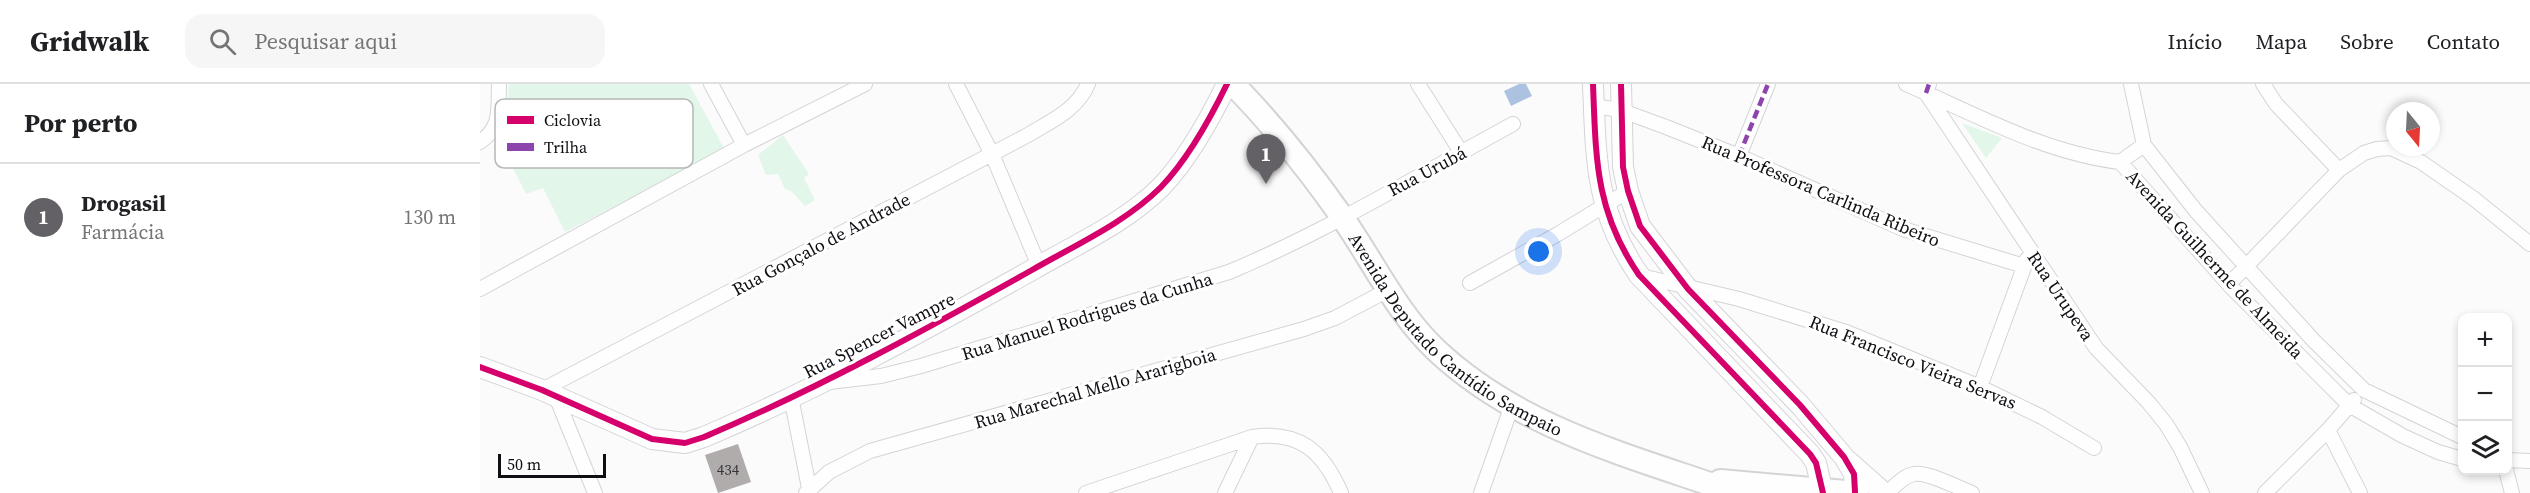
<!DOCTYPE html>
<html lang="pt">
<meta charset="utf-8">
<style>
:root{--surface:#fff;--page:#f6f6f6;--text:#202124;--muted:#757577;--line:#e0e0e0;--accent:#636165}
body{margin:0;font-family:"Source Serif 4",serif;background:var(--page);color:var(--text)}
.controls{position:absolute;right:18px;bottom:18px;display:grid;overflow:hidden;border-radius:12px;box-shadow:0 3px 9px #0003}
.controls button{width:54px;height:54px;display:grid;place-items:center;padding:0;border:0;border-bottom:2px solid var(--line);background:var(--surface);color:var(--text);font:30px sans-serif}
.compass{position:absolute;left:1906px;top:18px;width:54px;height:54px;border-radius:50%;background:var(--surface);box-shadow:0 3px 9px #0003;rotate:162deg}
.scale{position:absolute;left:18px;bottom:15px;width:108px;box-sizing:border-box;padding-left:6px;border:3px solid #100e13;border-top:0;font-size:16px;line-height:21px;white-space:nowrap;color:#100e13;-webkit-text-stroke:4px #fff;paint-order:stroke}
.you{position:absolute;left:1059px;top:168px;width:21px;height:21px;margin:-15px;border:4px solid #fff;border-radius:50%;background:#1a73e8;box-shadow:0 0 0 9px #1a73e833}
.badge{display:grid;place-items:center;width:39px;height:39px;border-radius:50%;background:var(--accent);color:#fff;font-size:20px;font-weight:700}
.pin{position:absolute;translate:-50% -50px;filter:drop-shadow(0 2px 3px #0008)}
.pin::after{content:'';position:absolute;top:32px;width:21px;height:18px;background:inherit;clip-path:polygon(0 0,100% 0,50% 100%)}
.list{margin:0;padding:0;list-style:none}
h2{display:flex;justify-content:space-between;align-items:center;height:78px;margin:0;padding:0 24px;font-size:26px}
h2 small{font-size:20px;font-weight:400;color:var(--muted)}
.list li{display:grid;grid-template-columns:39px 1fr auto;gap:18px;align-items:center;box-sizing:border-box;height:108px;padding:0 24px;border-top:2px solid var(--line)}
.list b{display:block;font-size:22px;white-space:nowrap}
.list p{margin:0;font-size:20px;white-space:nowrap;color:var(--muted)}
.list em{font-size:20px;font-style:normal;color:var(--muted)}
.icon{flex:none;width:33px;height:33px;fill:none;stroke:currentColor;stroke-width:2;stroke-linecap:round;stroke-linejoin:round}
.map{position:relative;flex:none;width:2050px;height:409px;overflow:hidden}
header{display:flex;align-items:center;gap:36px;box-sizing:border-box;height:84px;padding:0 30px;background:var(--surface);border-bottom:2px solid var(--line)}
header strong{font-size:28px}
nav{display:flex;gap:33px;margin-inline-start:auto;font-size:21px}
.search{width:420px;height:54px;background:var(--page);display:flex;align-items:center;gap:15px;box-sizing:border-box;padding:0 21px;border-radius:18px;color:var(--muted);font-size:22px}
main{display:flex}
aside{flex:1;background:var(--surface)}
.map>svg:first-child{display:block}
.green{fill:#e2f6e9}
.water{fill:#adc2e1}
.building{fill:#b0acac}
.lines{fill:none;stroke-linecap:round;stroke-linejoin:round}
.street-casing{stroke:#d4d3d6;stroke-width:16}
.secondary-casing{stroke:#d4d3d6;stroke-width:22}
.primary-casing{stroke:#d4d3d6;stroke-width:26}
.street{stroke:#fffeff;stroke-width:14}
.secondary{stroke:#fffeff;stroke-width:20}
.primary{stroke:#fffeff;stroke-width:22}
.quiet{stroke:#8e44ad;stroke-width:4.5;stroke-dasharray:9 4.5;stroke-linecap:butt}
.cycleway-casing{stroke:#fff;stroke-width:10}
.cycleway{stroke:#d6006c;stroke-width:6}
.labels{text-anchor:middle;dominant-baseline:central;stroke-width:6;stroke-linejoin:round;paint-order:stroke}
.number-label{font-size:15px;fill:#383639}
.street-label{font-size:18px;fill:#100e13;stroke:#fff}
.key{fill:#fff;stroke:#b7b7b8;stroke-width:1.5}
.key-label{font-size:16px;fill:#100e13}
</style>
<header>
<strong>Gridwalk</strong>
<div class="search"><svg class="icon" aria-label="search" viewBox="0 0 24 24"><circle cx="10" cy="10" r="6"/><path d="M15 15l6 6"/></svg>Pesquisar aqui</div>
<nav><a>Início</a><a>Mapa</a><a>Sobre</a><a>Contato</a></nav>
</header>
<main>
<aside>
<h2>Por perto<small></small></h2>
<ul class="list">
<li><span class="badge">1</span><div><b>Drogasil</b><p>Farmácia</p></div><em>130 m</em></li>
</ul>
</aside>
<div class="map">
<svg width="2050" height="409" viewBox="0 0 2050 409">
<rect width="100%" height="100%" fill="#fcfbfc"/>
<path class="green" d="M 29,0 L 209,0 L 245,66 L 85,148 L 63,104 L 46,110 L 26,70 L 20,64 L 25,51 Z
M 1482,39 L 1522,54 L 1506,74 L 1484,42 Z
M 303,51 L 329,90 L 324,94 L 335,116 L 325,122 L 311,107 L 305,105 L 298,90 L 286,91 L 278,71 Z"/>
<path class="water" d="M 1039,0 L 1046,0 L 1052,12 L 1031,22 L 1024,7 Z"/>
<path class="building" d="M 258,360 L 271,398 L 238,409 L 225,371 Z"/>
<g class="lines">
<defs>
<path id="street" d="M 231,0 L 264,61
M 476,0 L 512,70 L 559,182
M 938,0 L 981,68
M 1426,0 C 1495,30 1564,69 1640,78 L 1664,61
M 1449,0 L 1446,9 L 1616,264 L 1669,319 L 1686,340 L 1700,363 L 1722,409
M 1651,0 L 1664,61 L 1716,127 L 1834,257 L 1884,306 L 1982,353
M 1783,0 L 1796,20 L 1859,86
M 1114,22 L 1140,26 L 1186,43 L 1259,72 L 1423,145 L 1544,182
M 0,58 C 22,43 18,25 19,0
M 1259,72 L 1288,0
M 1640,78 L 1752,204 L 1869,321 L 1923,352 L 1958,368 L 1982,375
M 1161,192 L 1259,215 L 1366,248 L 1500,303 L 1562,333 L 1614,364
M 990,199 L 1078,150 L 1148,107
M 1749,200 L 1859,86 L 1884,69 L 1897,65 L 1911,64 L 1941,78 L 1993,114 L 2050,160
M 0,205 L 264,61 L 385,0
M 349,298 L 401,292 L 441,282 L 749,188 C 847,147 939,91 1033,40
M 1500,303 L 1547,175
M 62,306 L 548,51 C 571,37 597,26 608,0
M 311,313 L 330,409
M 77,315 L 115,409
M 1848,346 L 1880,409
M 2028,376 L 2050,377
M 2026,386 L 2032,409
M 326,409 L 349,388 L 390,367 L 824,245 L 855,234 L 908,206
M 606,409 L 772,353 C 819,346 843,367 861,409
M 745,409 L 772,353
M 1001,409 L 1032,321
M 1407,409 C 1415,402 1423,392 1434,390 C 1447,387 1478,404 1492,409
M 1785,409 L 1848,346 L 1874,316"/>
<path id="secondary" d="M 1113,0 C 1116,75 1115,127 1159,191 L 1330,370 L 1336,379 L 1343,409
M 1141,0 L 1143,83 L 1148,107 L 1160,142 L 1208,205 L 1320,321 L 1364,373 L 1374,390 L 1375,409
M 0,283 L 62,306 L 172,355 L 205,359 L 224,353 C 337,305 445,246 552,186 C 595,161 645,139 681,103 C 708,75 730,35 747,0
M 1368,377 L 1404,409"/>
<g id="primary">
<path id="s1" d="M 753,0 C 793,41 829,86 862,133 C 893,177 916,228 956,266 C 1040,345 1151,372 1256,409"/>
<path d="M 1240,397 L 1377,409"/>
</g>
</defs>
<use href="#street" class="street-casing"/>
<use href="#secondary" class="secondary-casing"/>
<use href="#primary" class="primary-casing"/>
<use href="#street" class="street"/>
<use href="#secondary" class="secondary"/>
<use href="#primary" class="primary"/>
<path class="quiet" d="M 1446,9 L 1449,0
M 1259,72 L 1288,0"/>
<defs>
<path id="cycleway" d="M 1113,0 C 1116,75 1115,127 1159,191 L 1330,370 L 1336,379 L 1343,409
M 1141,0 L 1143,83 L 1148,107 L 1160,142 L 1208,205 L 1320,321 L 1364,373 L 1374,390 L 1375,408
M 0,283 L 62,306 L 172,355 L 205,359 L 224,353 C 337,305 445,246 552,186 C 595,161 645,139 681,103 C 708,75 730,35 747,0"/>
</defs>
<use href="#cycleway" class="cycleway-casing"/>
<use href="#cycleway" class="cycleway"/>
</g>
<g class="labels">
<g class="number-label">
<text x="248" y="385">434</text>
</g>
<g class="street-label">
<text transform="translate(947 87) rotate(-28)">Rua Urubá</text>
<text transform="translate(1341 107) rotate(23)">Rua Professora Carlinda Ribeiro</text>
<text transform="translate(341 160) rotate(-28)">Rua Gonçalo de Andrade</text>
<text transform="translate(1735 180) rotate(47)">Avenida Guilherme de Almeida</text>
<text transform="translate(1581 212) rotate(56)">Rua Urupeva</text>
<text transform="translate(607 232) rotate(-17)">Rua Manuel Rodrigues da Cunha</text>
<text stroke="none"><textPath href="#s1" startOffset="339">Avenida Deputado Cantídio Sampaio</textPath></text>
<text transform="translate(399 251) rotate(-27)">Rua Spencer Vampre</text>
<text transform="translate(1433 278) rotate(22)">Rua Francisco Vieira Servas</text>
<text transform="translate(615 304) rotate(-16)">Rua Marechal Mello Ararigboia</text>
</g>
</g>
<rect x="15" y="15" width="198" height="69" rx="9" class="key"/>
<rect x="27" y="32" width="27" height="8" fill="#d6006c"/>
<rect x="27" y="59" width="27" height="8" fill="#8e44ad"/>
<g class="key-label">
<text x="64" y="42">Ciclovia</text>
<text x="64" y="69">Trilha</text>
</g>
</svg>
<div class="controls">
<button>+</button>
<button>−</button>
<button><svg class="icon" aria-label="layers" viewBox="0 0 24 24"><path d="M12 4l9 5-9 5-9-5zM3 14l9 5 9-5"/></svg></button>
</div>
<svg class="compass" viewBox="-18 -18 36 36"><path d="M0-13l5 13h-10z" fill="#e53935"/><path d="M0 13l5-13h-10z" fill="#757577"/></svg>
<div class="scale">50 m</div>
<div class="you"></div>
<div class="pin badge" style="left:786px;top:100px">1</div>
</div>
</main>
